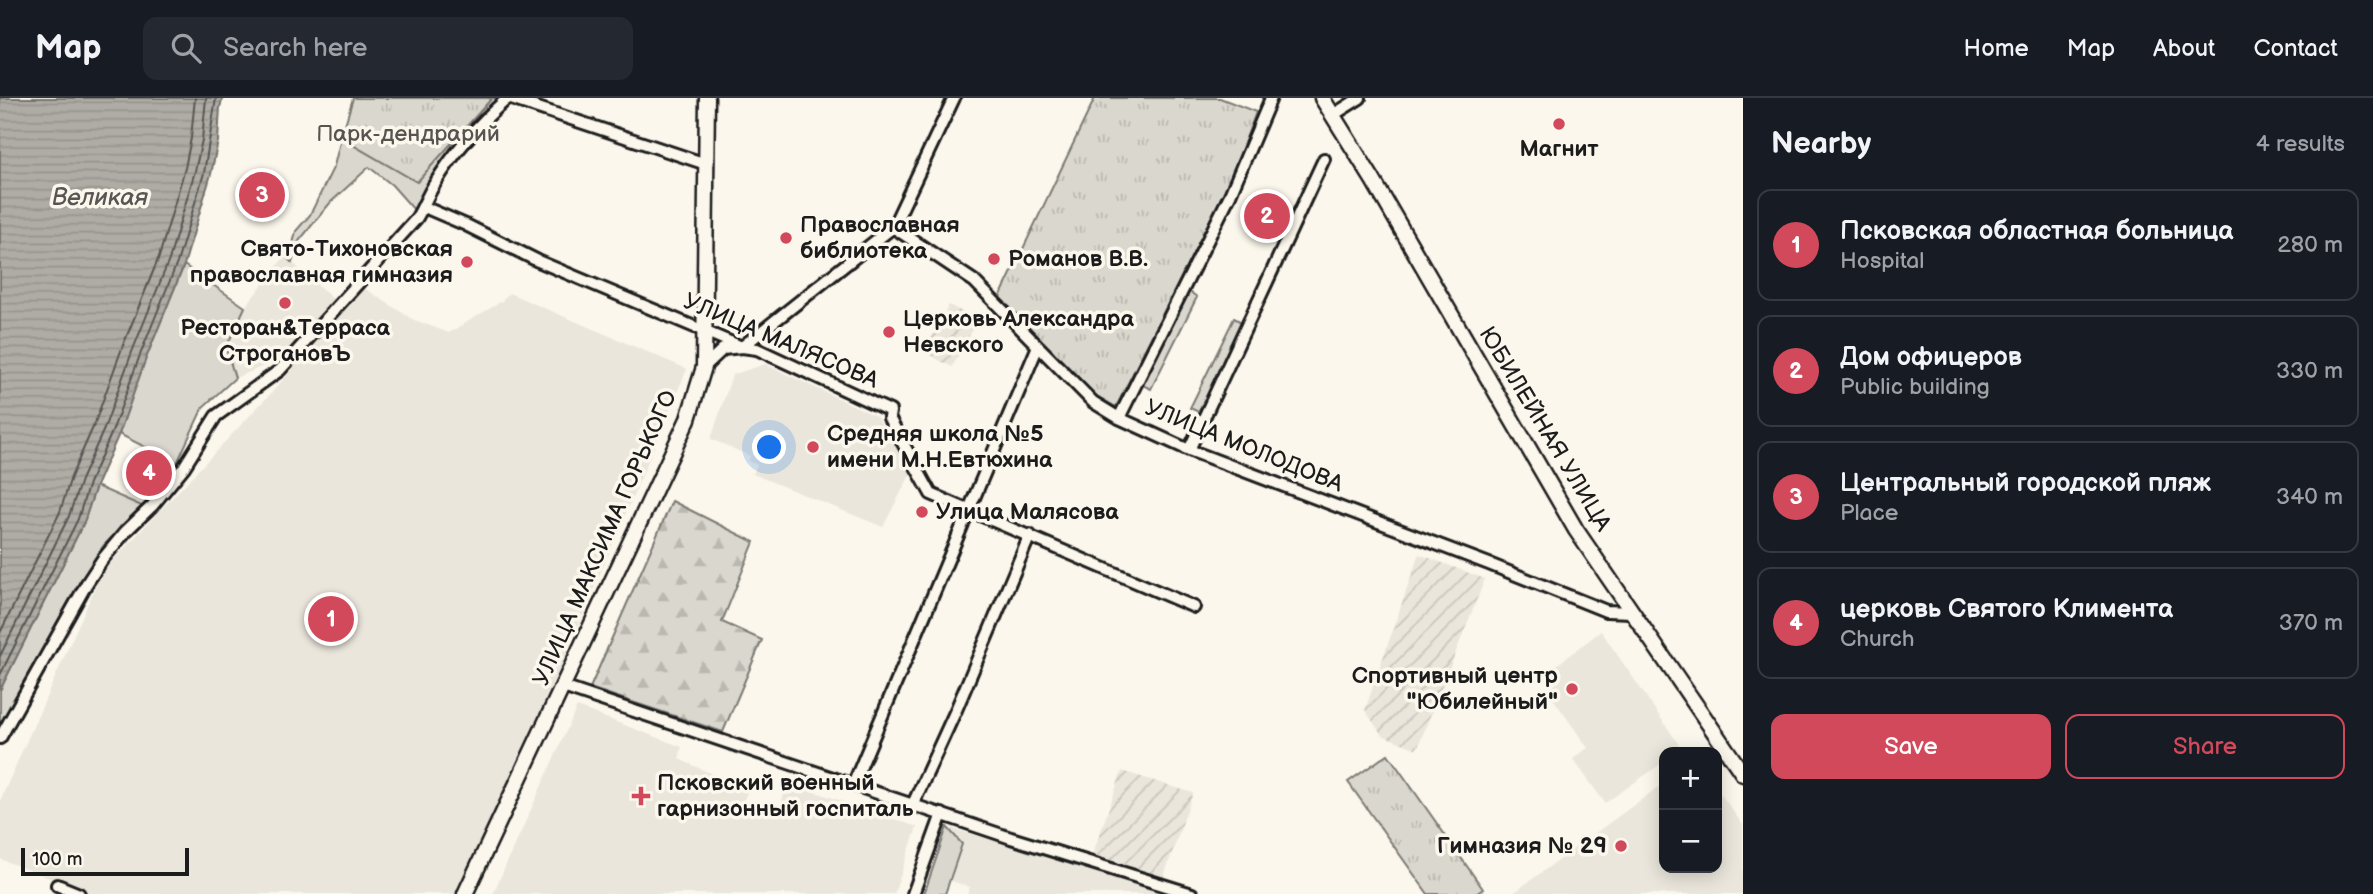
<!DOCTYPE html>
<meta charset="utf-8">
<style>
:root{--surface:#171b24;--page:#242831;--text:#f1f3f6;--muted:#9ea1a6;--line:#363941;--accent:#d1495b}
body{margin:0;font-family:"Balsamiq Sans",sans-serif;background:var(--page);color:var(--text)}
.controls{position:absolute;right:21px;bottom:21px;display:grid;overflow:hidden;border-radius:14px;box-shadow:0 4px 18px #0003}
.controls button{width:63px;height:63px;display:grid;place-items:center;padding:0;border:0;border-bottom:2px solid var(--line);background:var(--surface);color:var(--text);font:35px sans-serif}
.scale{position:absolute;left:21px;bottom:18px;width:168px;box-sizing:border-box;padding-left:7px;border:4px solid #1c1c1c;border-top:0;font-size:19px;line-height:24px;white-space:nowrap;color:#1c1c1c;-webkit-text-stroke:5px #fbf7ec;paint-order:stroke}
.you{position:absolute;left:770px;top:350px;width:24px;height:24px;margin:-18px;border:5px solid #fff;border-radius:50%;background:#1a73e8;box-shadow:0 0 0 10px #1a73e833}
.badge{display:grid;place-items:center;width:46px;height:46px;border-radius:50%;background:var(--accent);color:#fff;font-size:23px;font-weight:700}
.pin{position:absolute;translate:-50% -50%;border:4px solid #fff;box-shadow:0 2px 7px #0006}
.list{margin:0;padding:0;list-style:none}
h2{display:flex;justify-content:space-between;align-items:center;height:91px;margin:0;padding:0 28px;font-size:30px}
h2 small{font-size:23px;font-weight:400;color:var(--muted)}
.list li{display:grid;grid-template-columns:46px 1fr auto;gap:21px;align-items:center;box-sizing:border-box;height:112px;margin:0 14px 14px;padding:0 14px;border:2px solid var(--line);border-radius:14px}
.list b{display:block;font-size:26px;white-space:nowrap}
.list p{margin:0;font-size:23px;white-space:nowrap;color:var(--muted)}
.list em{font-size:23px;font-style:normal;color:var(--muted)}
.actions{display:flex;gap:14px;padding:21px 28px}
.actions a{flex:1;padding:16px 0;border:2px solid var(--accent);border-radius:14px;text-align:center;font-size:24px;color:var(--accent)}
.actions .main{background:var(--accent);color:#fff}
.icon{flex:none;width:38px;height:38px;fill:none;stroke:currentColor;stroke-width:2;stroke-linecap:round;stroke-linejoin:round}
.map{position:relative;flex:none;width:1743px;height:796px;overflow:hidden}
header{display:flex;align-items:center;gap:42px;box-sizing:border-box;height:98px;padding:0 35px;background:var(--surface);border-bottom:2px solid var(--line)}
header strong{font-size:33px}
nav{display:flex;gap:38px;margin-inline-start:auto;font-size:24px}
.search{width:490px;height:63px;background:var(--page);display:flex;align-items:center;gap:18px;box-sizing:border-box;padding:0 24px;border-radius:14px;color:var(--muted);font-size:26px}
main{display:flex}
aside{flex:1;background:var(--surface)}
.map>svg:first-child{display:block}
.built{fill:#eae6dc}
.industrial{fill:url(#industrial-furrows)}
.grass{fill:#dad7ce;stroke:#7b7a75;stroke-width:2}
.forest{fill:url(#forest-firs);stroke:#7b7a75;stroke-width:2}
.park{fill:url(#park-tufts);stroke:#7b7a75;stroke-width:2}
.water{fill:url(#water-rules);stroke:#74726e;stroke-width:2}
.lines{fill:none;stroke-linecap:round;stroke-linejoin:round}
.shore{stroke:#575653;stroke-width:2}
.minor-casing{stroke:#1c1c1c;stroke-width:16}
.major-casing{stroke:#1c1c1c;stroke-width:19}
.minor{stroke:#fbf7ec;stroke-width:10}
.major{stroke:#fbf7ec;stroke-width:14}
.poi-dot{fill:#d1495b;stroke:#fbf7ec;stroke-width:2.5}
.labels{text-anchor:middle;dominant-baseline:central;stroke-width:7;stroke-linejoin:round;paint-order:stroke}
.park-label{font-size:23px;fill:#555451;stroke:#fbf7ec}
.poi-label{font-size:23px;font-weight:bold;fill:#1c1c1c;stroke:#fbf7ec;text-anchor:start}
.street-label{font-size:23px;fill:#1c1c1c;stroke:#fbf7ec}
.water-label{font-size:24px;font-style:italic;fill:#575653;stroke:#fbf7ec}
</style>
<header>
<strong>Map</strong>
<div class="search"><svg class="icon" aria-label="search" viewBox="0 0 24 24"><circle cx="10" cy="10" r="6"/><path d="M15 15l6 6"/></svg>Search here</div>
<nav><a>Home</a><a>Map</a><a>About</a><a>Contact</a></nav>
</header>
<main>
<div class="map">
<svg width="1743" height="796" viewBox="0 0 1743 796">
<defs>
<pattern id="industrial-furrows" width="10" height="10" patternUnits="userSpaceOnUse" patternTransform="scale(1.75)"><rect width="10" height="10" fill="#eae6dc"/><path d="M-1 1l2-2M0 10L10 0M9 11l2-2" fill="none" stroke="#c8c5bc"/></pattern>
<pattern id="forest-firs" width="22" height="20" patternUnits="userSpaceOnUse" patternTransform="scale(1.75)"><rect width="22" height="20" fill="#dad7ce"/><path d="M5 1l3.5 6h-7zM16 11l3.5 6h-7z" fill="#bab8b0"/></pattern>
<pattern id="park-tufts" width="24" height="20" patternUnits="userSpaceOnUse" patternTransform="scale(1.75)"><rect width="24" height="20" fill="#dad7ce"/><path d="M3 7l-1-3M5 7V3M7 7l1-3M15 17l-1-3M17 17v-4M19 17l1-3" fill="none" stroke="#bab8b0"/></pattern>
<pattern id="water-rules" width="6" height="5" patternUnits="userSpaceOnUse" patternTransform="scale(1.75)"><rect width="6" height="5" fill="#afaca5"/><path d="M0 2.5h6" fill="none" stroke="#96938d"/></pattern>
</defs>
<rect width="100%" height="100%" fill="#fbf7ec"/>
<filter id="ink" filterUnits="userSpaceOnUse"><feTurbulence type="fractalNoise" baseFrequency=".0143" numOctaves="2"/><feDisplacementMap in="SourceGraphic" scale="14" xChannelSelector="R" yChannelSelector="G"/><feConvolveMatrix kernelMatrix="1 2 1 2 8 2 1 2 1" color-interpolation-filters="sRGB"/></filter>
<g filter="url(#ink)">
<path class="built" d="M 285,158 L 334,202 L 283,260 L 235,280 L 226,250 L 245,209 Z
M 364,190 L 412,221 L 449,235 L 502,203 L 509,195 L 687,271 L 561,568 L 456,796 L 91,796 L 0,761 L 0,703 L 102,474 L 274,292 Z
M 765,266 L 876,318 L 912,373 L 883,429 L 753,376 L 757,367 L 748,363 L 750,358 L 711,341 L 732,277 Z
M 1601,533 L 1682,651 L 1678,654 L 1664,654 L 1664,664 L 1605,705 L 1573,661 L 1588,650 L 1547,592 L 1561,582 L 1553,570 Z
M 577,609 L 682,649 L 679,661 L 748,692 L 740,711 L 751,705 L 778,717 L 787,684 L 917,729 L 894,796 L 493,796 Z
M 1664,685 L 1664,770 L 1717,770 L 1717,691 L 1743,727 L 1743,796 L 1512,796 Z
M 947,729 L 998,744 L 1166,796 L 967,796 L 970,789 L 951,783 L 962,746 Z"/>
<path class="industrial" d="M 949,207 L 978,222 L 952,269 L 924,254 Z
M 1419,456 L 1485,481 L 1417,651 L 1382,637 L 1365,612 Z
M 1122,673 L 1193,695 L 1163,781 L 1092,758 Z"/>
<path class="grass" d="M 492,0 L 505,0 L 414,112 L 392,87 L 369,69 L 330,105 L 299,143 L 292,165 L 285,158 L 293,146 L 296,133 L 310,117 L 334,68 L 341,40 L 417,84 Z
M 184,167 L 245,209 L 226,250 L 235,280 L 203,309 L 177,365 L 119,336 L 146,260 Z
M 1183,189 L 1197,199 L 1151,291 L 1136,284 Z
M 1234,220 L 1247,227 L 1205,317 L 1190,310 Z
M 96,388 L 142,408 L 103,448 L 33,570 L 0,633 L 0,592 L 84,424 Z
M 947,729 L 962,746 L 945,796 L 924,796 Z"/>
<path class="forest" d="M 672,403 L 754,444 L 722,524 L 762,542 L 723,634 L 590,590 Z"/>
<path class="park" d="M 353,0 L 492,0 L 417,84 L 341,40 Z
M 1095,0 L 1220,0 L 1256,14 L 1230,82 L 1116,309 L 1096,298 L 999,201 Z
M 1388,656 L 1483,791 L 1476,796 L 1428,796 L 1348,684 Z"/>
<path class="water" d="M 0,0 L 223,0 L 220,9 L 218,43 L 211,76 L 184,167 L 146,260 L 119,336 L 96,388 L 84,424 L 0,592 Z"/>
<g class="lines">
<path class="shore" d="M 0,535 L 60,414 L 71,379 L 94,327 L 122,250 L 159,159 L 185,70 L 191,40 L 195,0
M 0,558 L 69,418 L 81,382 L 104,331 L 132,254 L 169,162 L 195,73 L 202,42 L 206,0
M 0,577 L 78,421 L 89,385 L 112,334 L 140,257 L 177,165 L 204,75 L 216,0"/>
<defs>
<path id="minor" d="M 1333,17 L 1360,0
M 424,109 L 466,127 L 538,163 L 742,249 L 757,251 L 890,313 L 889,320 L 931,396 L 1194,509
M 893,129 L 974,183 L 1093,304 L 1119,320 L 1189,352 L 1489,466 L 1606,513 L 1632,514
M 704,269 L 723,251 L 742,249 L 893,129 L 954,0
M 1119,320 L 1230,97 L 1271,0
M 1189,352 L 1324,61
M 563,589 L 1011,740 L 1192,796
M 0,640 L 87,485 L 102,462 L 126,433 L 152,408 L 184,369 L 216,318 L 280,272 L 416,121 C 423,110 427,98 434,87 C 454,54 479,25 508,0 L 706,66
M 853,687 L 1038,248
M 913,706 L 956,612 L 1030,437
M 57,787 L 79,796
M 913,796 L 942,716"/>
<path id="major" d="M 1322,0 L 1373,82 L 1576,432 L 1743,676
M 465,796 L 688,321 L 704,269 L 707,0"/>
</defs>
<use href="#minor" class="minor-casing"/>
<use href="#major" class="major-casing"/>
<use href="#minor" class="minor"/>
<use href="#major" class="major"/>
</g>
</g>
<g class="poi-dot">
<circle cx="1559" cy="26" r="7"/>
<circle cx="786" cy="140" r="7"/>
<circle cx="994" cy="161" r="7"/>
<circle cx="467" cy="164" r="7"/>
<circle cx="285" cy="205" r="7"/>
<circle cx="889" cy="234" r="7"/>
<circle cx="813" cy="349" r="7"/>
<circle cx="922" cy="414" r="7"/>
<circle cx="1572" cy="591" r="7"/>
<path d="M637.5 687.5h7v7h7v7h-7v7h-7v-7h-7v-7h7z"/>
<circle cx="1621" cy="748" r="7"/>
</g>
<g class="labels">
<g class="park-label">
<text x="408" y="36">Парк-дендрарий</text>
</g>
<g class="poi-label">
<text x="1559" y="51" text-anchor="middle">Магнит</text>
<text x="800" y="127">Православная<tspan x="800" dy="26">библиотека</tspan></text>
<text x="453" y="151" text-anchor="end">Свято-Тихоновская<tspan x="453" dy="26">православная гимназия</tspan></text>
<text x="1008" y="161">Романов В.В.</text>
<text x="903" y="221">Церковь Александра<tspan x="903" dy="26">Невского</tspan></text>
<text x="285" y="230" text-anchor="middle">Ресторан&amp;Терраса<tspan x="285" dy="26">СтрогановЪ</tspan></text>
<text x="827" y="336">Средняя школа №5<tspan x="827" dy="26">имени М.Н.Евтюхина</tspan></text>
<text x="936" y="414">Улица Малясова</text>
<text x="1558" y="578" text-anchor="end">Спортивный центр<tspan x="1558" dy="26">"Юбилейный"</tspan></text>
<text x="657" y="685">Псковский военный<tspan x="657" dy="26">гарнизонный госпиталь</tspan></text>
<text x="1607" y="748" text-anchor="end">Гимназия № 29</text>
</g>
<g class="street-label">
<text transform="translate(781 243) rotate(23)">УЛИЦА МАЛЯСОВА</text>
<text transform="translate(1545 331) rotate(59)">ЮБИЛЕЙНАЯ УЛИЦА</text>
<text transform="translate(1244 348) rotate(22)">УЛИЦА МОЛОДОВА</text>
<text transform="translate(605 440) rotate(-66)">УЛИЦА МАКСИМА ГОРЬКОГО</text>
</g>
<g class="water-label">
<text x="100" y="99">Великая</text>
</g>
</g>
</svg>
<div class="controls">
<button>+</button>
<button>−</button>
</div>
<div class="scale">100 m</div>
<div class="you"></div>
<div class="pin badge" style="left:331px;top:521px">1</div>
<div class="pin badge" style="left:1267px;top:118px">2</div>
<div class="pin badge" style="left:262px;top:97px">3</div>
<div class="pin badge" style="left:149px;top:375px">4</div>
</div>
<aside>
<h2>Nearby<small>4 results</small></h2>
<ul class="list">
<li><span class="badge">1</span><div><b>Псковская областная больница</b><p>Hospital</p></div><em>280 m</em></li>
<li><span class="badge">2</span><div><b>Дом офицеров</b><p>Public building</p></div><em>330 m</em></li>
<li><span class="badge">3</span><div><b>Центральный городской пляж</b><p>Place</p></div><em>340 m</em></li>
<li><span class="badge">4</span><div><b>церковь Святого Климента</b><p>Church</p></div><em>370 m</em></li>
</ul>
<div class="actions"><a class="main">Save</a><a>Share</a></div>
</aside>
</main>
